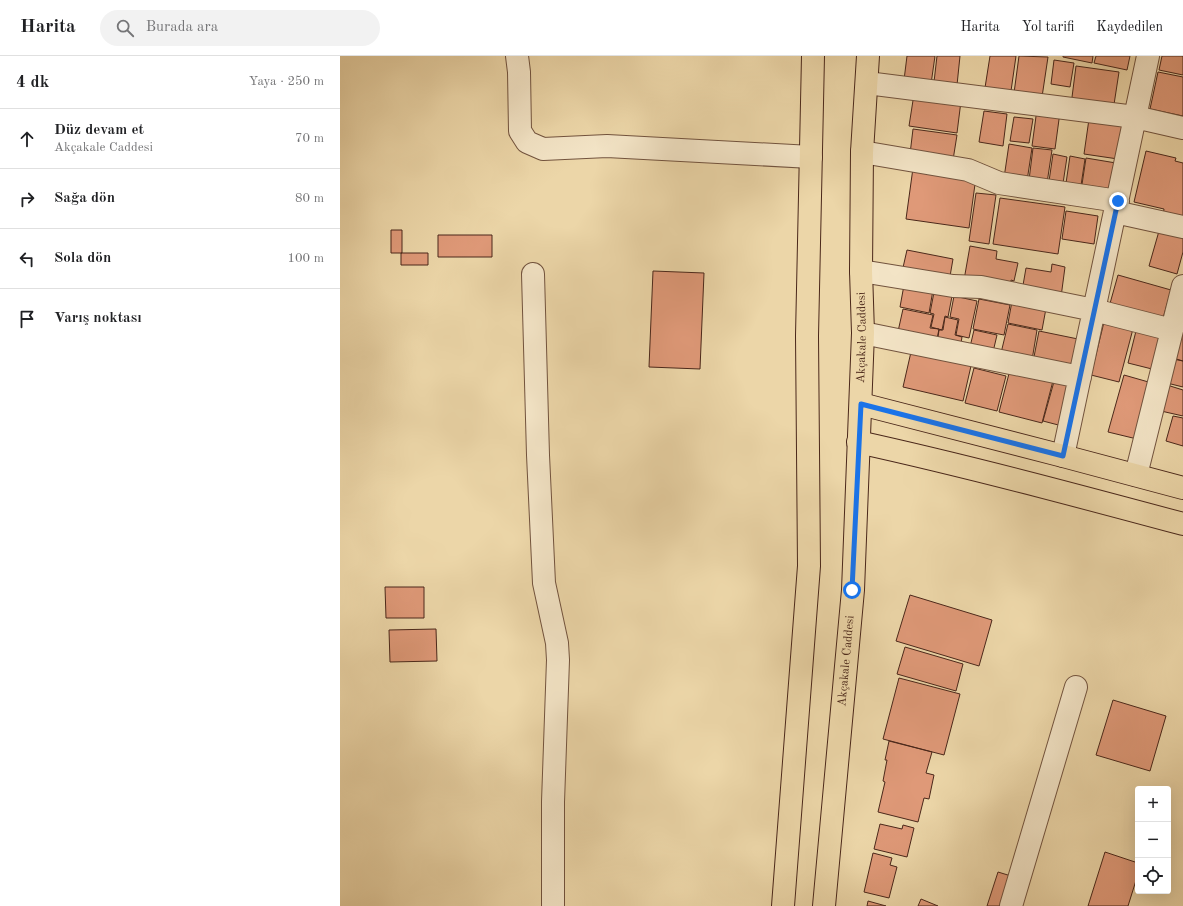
<!DOCTYPE html>
<html lang="tr">
<meta charset="utf-8">
<style>
:root{--surface:#fff;--page:#f2f2f2;--text:#202124;--muted:#757577;--line:#e0e0e0}
body{margin:0;font-family:"Old Standard TT",serif;background:var(--page);color:var(--text)}
.controls{position:absolute;right:12px;bottom:12px;display:grid;overflow:hidden;border-radius:4px;box-shadow:0 4px 16px #0002}
.controls button{width:36px;height:36px;display:grid;place-items:center;padding:0;border:0;border-bottom:1px solid var(--line);background:var(--surface);color:var(--text);font:20px sans-serif}
.stop{position:absolute;width:12px;height:12px;margin:-9px;border:3px solid #1a73e8;border-radius:50%;background:#fff}
.stop.end{background:#1a73e8;border-color:#fff;box-shadow:0 1px 4px #0008}
.list{margin:0;padding:0;list-style:none}
h2{display:flex;justify-content:space-between;align-items:center;height:52px;margin:0;padding:0 16px;font-size:17px}
h2 small{font-size:13px;font-weight:400;color:var(--muted)}
.list li{display:grid;grid-template-columns:26px 1fr auto;gap:12px;align-items:center;box-sizing:border-box;height:60px;padding:0 16px;border-top:1px solid var(--line)}
.list b{display:block;font-size:15px;white-space:nowrap}
.list p{margin:0;font-size:13px;white-space:nowrap;color:var(--muted)}
.list em{font-size:13px;font-style:normal;color:var(--muted)}
.icon{flex:none;width:22px;height:22px;fill:none;stroke:currentColor;stroke-width:2;stroke-linecap:round;stroke-linejoin:round}
.map{position:relative;flex:none;width:843px;height:850px;overflow:hidden}
header{display:flex;align-items:center;gap:24px;box-sizing:border-box;height:56px;padding:0 20px;background:var(--surface);border-bottom:1px solid var(--line)}
header strong{font-size:19px}
nav{display:flex;gap:22px;margin-inline-start:auto;font-size:14px}
.search{width:280px;height:36px;background:var(--page);display:flex;align-items:center;gap:10px;box-sizing:border-box;padding:0 14px;border-radius:22px;color:var(--muted);font-size:15px}
main{display:flex}
aside{flex:1;background:var(--surface)}
.map>svg:first-child{display:block}
.building{fill:#df9978;stroke:#4a271a}
.lines{fill:none;stroke-linecap:round;stroke-linejoin:round}
.minor-casing{stroke:#72533e;stroke-width:24}
.major-casing{stroke:#4a271a;stroke-width:24}
.minor{stroke:#f3e4c6;stroke-width:22}
.major{stroke:#ecd6a8;stroke-width:22}
.route{stroke:#1a73e8;stroke-width:5}
.labels{text-anchor:middle;dominant-baseline:central;stroke-width:3;stroke-linejoin:round;paint-order:stroke}
.street-label{font-size:12px;fill:#4a271a;stroke:#f3e4c6}
</style>
<header>
<strong>Harita</strong>
<div class="search"><svg class="icon" aria-label="search" viewBox="0 0 24 24"><circle cx="10" cy="10" r="6"/><path d="M15 15l6 6"/></svg>Burada ara</div>
<nav><a>Harita</a><a>Yol tarifi</a><a>Kaydedilen</a></nav>
</header>
<main>
<aside>
<h2>4 dk<small>Yaya · 250 m</small></h2>
<ul class="list">
<li><svg class="icon" aria-label="ahead" viewBox="0 0 24 24"><path d="M12 20V5M6 11l6-6 6 6"/></svg><div><b>Düz devam et</b><p>Akçakale Caddesi</p></div><em>70 m</em></li>
<li><svg class="icon" aria-label="right" viewBox="0 0 24 24"><path d="M7 20v-9h11M14 6l5 5-5 5"/></svg><div><b>Sağa dön</b></div><em>80 m</em></li>
<li><svg class="icon" aria-label="left" viewBox="0 0 24 24"><path d="M17 20v-9H6M10 6l-5 5 5 5"/></svg><div><b>Sola dön</b></div><em>100 m</em></li>
<li><svg class="icon" aria-label="arrive" viewBox="0 0 24 24"><path d="M6 21V4h12l-3 4 3 4H6"/></svg><div><b>Varış noktası</b></div></li>
</ul>
</aside>
<div class="map">
<svg width="843" height="850" viewBox="0 0 843 850">
<rect width="100%" height="100%" fill="#ecd6a8"/>
<filter id="stains"><feTurbulence type="fractalNoise" baseFrequency=".005" numOctaves="4"/><feColorMatrix values="0 0 0 0 .2 0 0 0 0 .09 0 0 0 0 .02 0 0 0 .5 -.17"/></filter>
<radialGradient id="worn" r=".72"><stop offset=".6" stop-color="#630" stop-opacity="0"/><stop offset="1" stop-color="#630" stop-opacity=".3"/></radialGradient>
<path class="building" d="M 567,0 L 595,0 L 591,28 L 564,24 Z
M 597,0 L 620,0 L 617,29 L 594,26 Z
M 650,0 L 676,0 L 670,42 L 644,38 Z
M 679,0 L 708,1 L 702,41 L 674,37 Z
M 723,0 L 753,0 L 752,7 L 723,1 Z
M 756,0 L 790,0 L 787,14 L 754,7 Z
M 822,0 L 843,0 L 843,19 L 819,14 Z
M 714,4 L 734,7 L 730,31 L 711,28 Z
M 736,10 L 779,16 L 773,55 L 731,49 Z
M 818,16 L 843,21 L 843,60 L 810,53 Z
M 574,38 L 621,45 L 617,77 L 569,70 Z
M 697,53 L 720,56 L 715,93 L 692,90 Z
M 644,55 L 667,58 L 663,90 L 639,86 Z
M 674,61 L 693,63 L 689,87 L 670,85 Z
M 749,63 L 783,68 L 778,103 L 744,98 Z
M 573,73 L 617,79 L 613,104 L 570,98 Z
M 669,88 L 692,92 L 687,125 L 664,122 Z
M 693,92 L 712,94 L 707,127 L 689,124 Z
M 806,95 L 836,102 L 835,105 L 843,107 L 843,165 L 823,160 L 824,153 L 794,146 Z
M 713,98 L 727,101 L 722,134 L 708,132 Z
M 730,100 L 745,103 L 740,136 L 725,134 Z
M 746,102 L 776,107 L 772,140 L 741,135 Z
M 573,112 L 636,121 L 629,172 L 566,163 Z
M 636,137 L 656,139 L 649,188 L 629,185 Z
M 660,142 L 725,151 L 718,198 L 653,188 Z
M 726,155 L 758,160 L 754,188 L 722,183 Z
M 51,174 L 62,174 L 62,197 L 51,197 Z
M 819,175 L 843,182 L 843,196 L 837,218 L 809,210 Z
M 98,179 L 152,179 L 152,201 L 98,201 Z
M 630,190 L 657,195 L 656,203 L 678,207 L 674,225 L 671,224 L 670,232 L 624,224 Z
M 567,194 L 613,203 L 609,226 L 562,216 Z
M 61,197 L 88,197 L 88,209 L 61,209 Z
M 712,208 L 725,211 L 721,241 L 682,235 L 686,212 L 711,216 Z
M 313,215 L 364,217 L 360,313 L 309,311 Z
M 778,219 L 831,234 L 822,266 L 769,251 Z
M 564,229 L 593,234 L 589,257 L 560,251 Z
M 595,231 L 613,235 L 608,261 L 605,260 L 602,274 L 591,271 L 594,258 L 590,257 Z
M 614,240 L 637,245 L 629,282 L 616,279 L 619,263 L 610,261 Z
M 673,240 L 707,247 L 702,274 L 668,267 Z
M 639,243 L 670,249 L 664,279 L 633,273 Z
M 563,253 L 593,259 L 590,272 L 599,273 L 596,288 L 557,280 Z
M 605,261 L 618,264 L 615,279 L 622,281 L 620,293 L 597,288 L 599,274 L 603,274 Z
M 765,262 L 794,269 L 779,326 L 751,319 Z
M 668,268 L 697,274 L 692,304 L 661,297 Z
M 797,271 L 825,279 L 816,314 L 788,307 Z
M 634,274 L 657,279 L 653,296 L 630,291 Z
M 699,275 L 738,283 L 732,314 L 693,306 Z
M 840,277 L 843,278 L 843,305 L 833,302 Z
M 571,296 L 631,310 L 623,345 L 563,331 Z
M 833,303 L 843,305 L 843,331 L 827,327 Z
M 671,310 L 714,321 L 702,367 L 659,356 Z
M 634,312 L 666,320 L 657,355 L 625,347 Z
M 784,319 L 812,327 L 797,383 L 768,376 Z
M 715,322 L 737,328 L 726,371 L 703,365 Z
M 827,329 L 843,334 L 843,360 L 821,355 Z
M 833,360 L 843,362 L 843,390 L 826,385 Z
M 45,531 L 84,531 L 84,562 L 46,562 Z
M 570,539 L 652,564 L 639,610 L 556,585 Z
M 96,573 L 97,605 L 50,606 L 49,574 Z
M 565,591 L 623,608 L 616,635 L 557,618 Z
M 559,622 L 620,638 L 604,699 L 543,683 Z
M 773,644 L 826,660 L 810,715 L 756,699 Z
M 549,685 L 592,696 L 586,717 L 594,719 L 589,743 L 584,742 L 578,766 L 538,756 L 545,726 L 543,725 L 547,704 L 545,704 Z
M 540,768 L 562,773 L 563,769 L 574,772 L 567,801 L 534,793 Z
M 765,796 L 798,807 L 798,818 L 788,850 L 748,850 Z
M 533,797 L 552,802 L 550,809 L 557,811 L 549,842 L 524,836 Z
M 658,816 L 671,820 L 661,850 L 647,850 Z
M 581,843 L 598,850 L 578,850 Z
M 528,845 L 546,850 L 527,850 Z"/>
<g class="lines">
<defs>
<path id="minor" d="M 177,0 L 179,16 L 180,75 L 187,86 L 203,93 L 267,90 L 471,101
M 527,27 L 795,61 L 843,72
M 522,96 L 628,114 L 659,127 L 778,145
M 775,156 L 843,171
M 521,215 L 613,230 L 641,231 L 754,254 L 832,274
M 193,218 L 198,399 L 204,527 L 217,587 L 218,604 L 213,746 L 213,850
M 523,277 L 740,321
M 723,400 L 808,0
M 796,419 L 843,230
M 671,850 L 736,631"/>
<g id="major">
<path d="M 521,348 L 723,400 L 843,432"/>
<path d="M 518,386 C 627,410 735,439 843,468"/>
<path d="M 443,850 L 469,510 L 467,280 L 473,0"/>
<path id="s1" d="M 484,850 L 513,534 L 523,277 L 521,215 L 522,96 L 528,0"/>
</g>
</defs>
<use href="#minor" class="minor-casing"/>
<use href="#major" class="major-casing"/>
<use href="#minor" class="minor"/>
<use href="#major" class="major"/>
</g>
<g class="lines">
<path class="route" d="M 512,534 L 521,348 L 723,400 L 778,145"/>
</g>
<g class="labels">
<g class="street-label">
<text stroke="none"><textPath href="#s1" startOffset="570">Akçakale Caddesi</textPath></text>
<text stroke="none"><textPath href="#s1" startOffset="246">Akçakale Caddesi</textPath></text>
</g>
</g>
<rect width="100%" height="100%" filter="url(#stains)"/>
<rect width="100%" height="100%" fill="url(#worn)"/>
</svg>
<div class="controls">
<button>+</button>
<button>−</button>
<button><svg class="icon" aria-label="locate" viewBox="0 0 24 24"><circle cx="12" cy="12" r="6"/><path d="M12 2v4M12 18v4M2 12h4M18 12h4"/></svg></button>
</div>
<div class="stop" style="left:512px;top:534px"></div>
<div class="stop end" style="left:778px;top:145px"></div>
</div>
</main>
